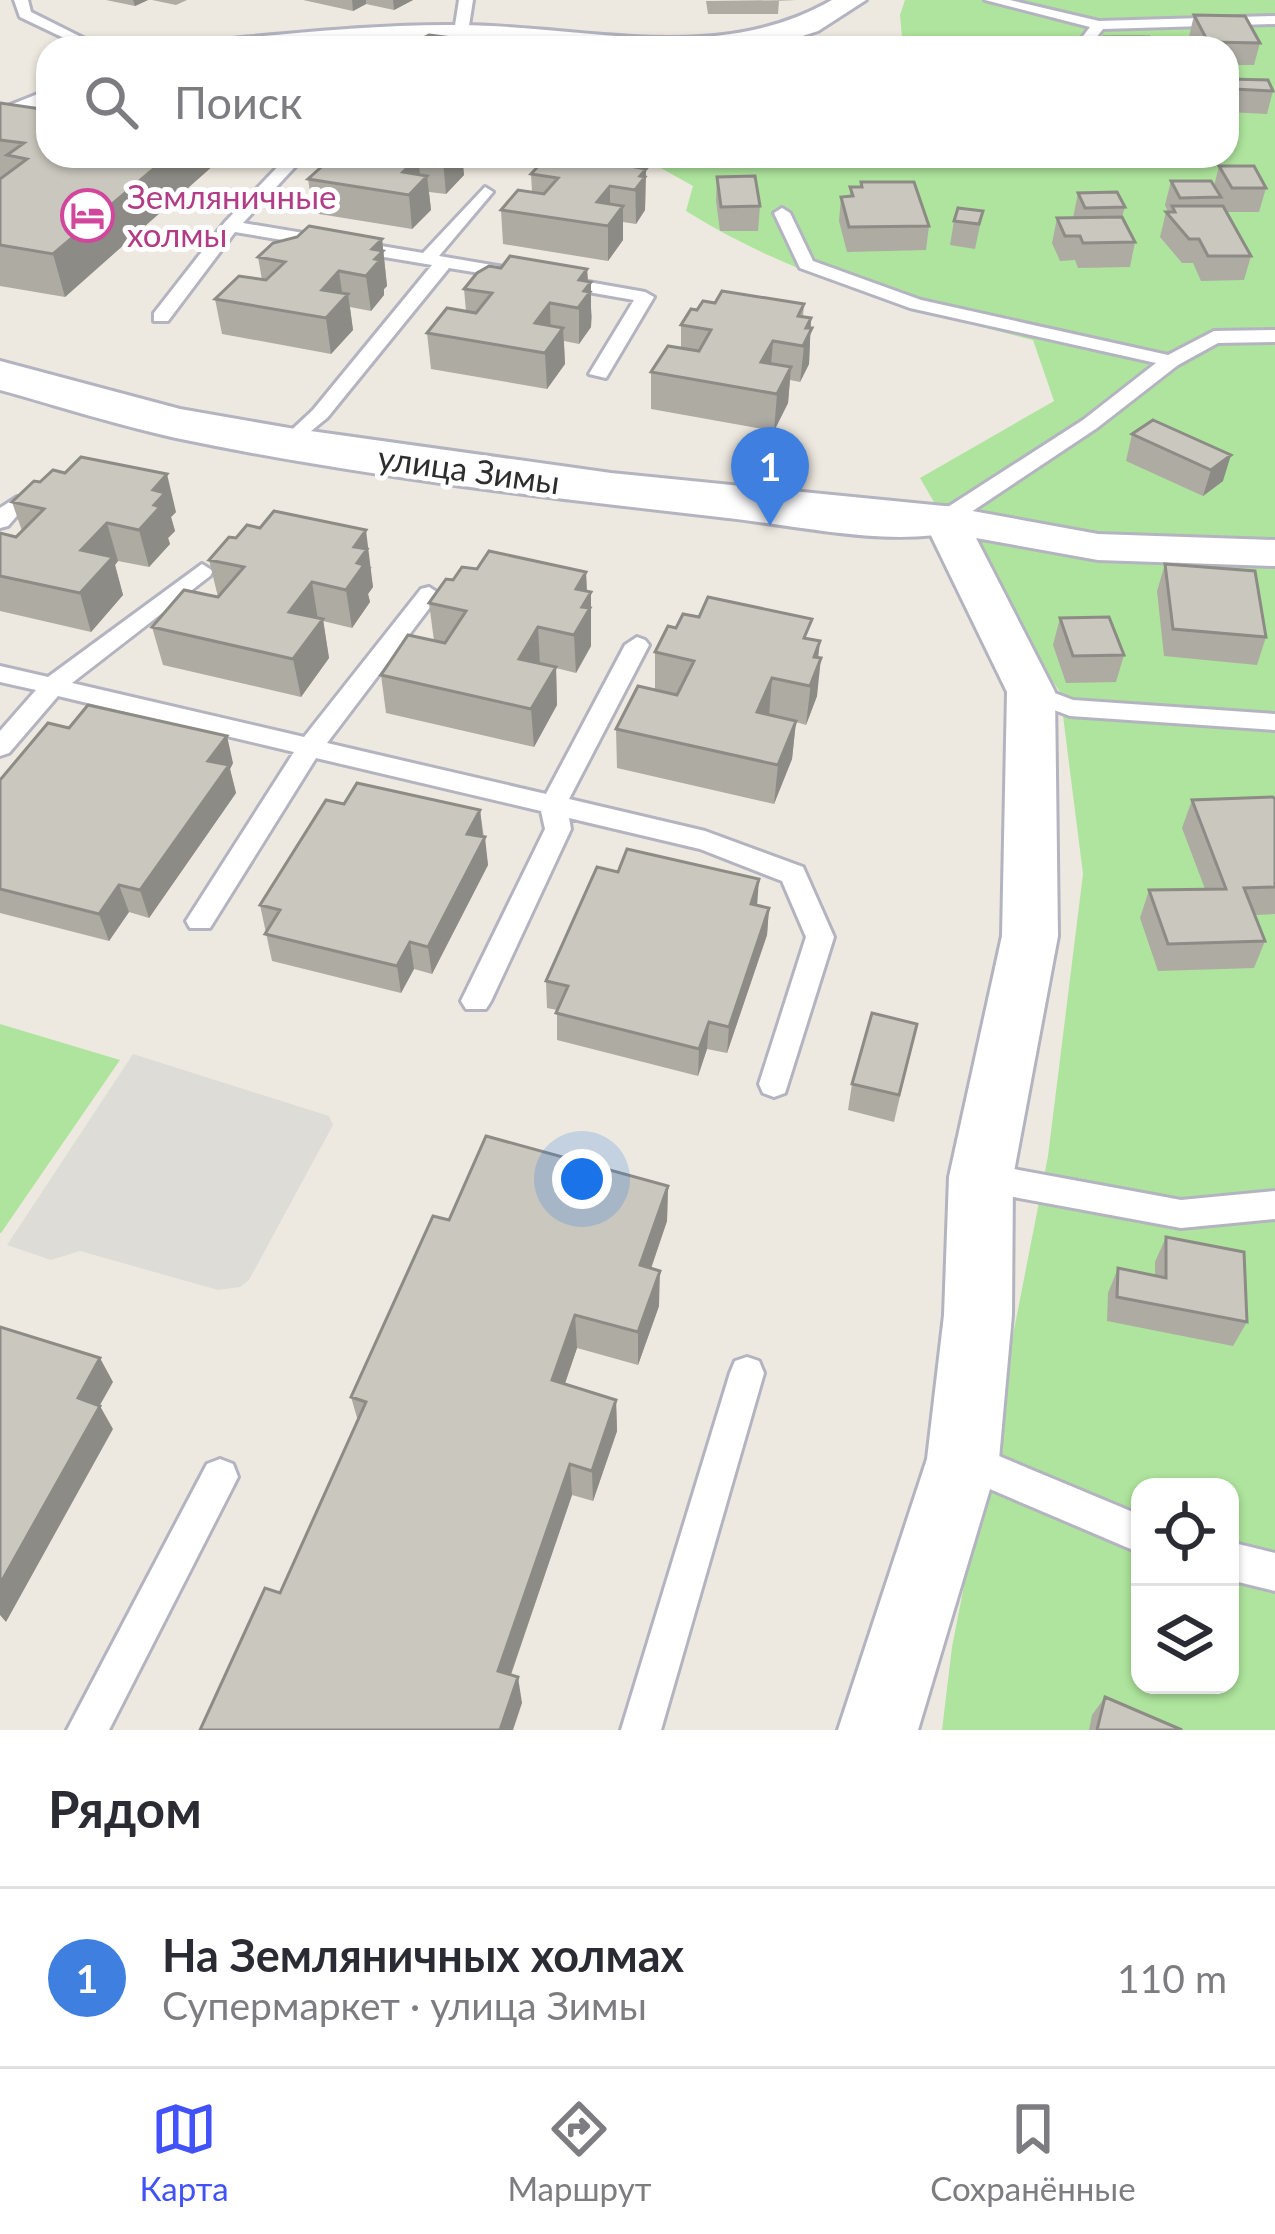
<!DOCTYPE html>
<html lang="ru">
<meta charset="utf-8">
<style>
:root{--surface:#fff;--page:#f2f2f3;--text:#2b2b33;--muted:#7c7c81;--line:#e1e1e2;--accent:#4152fa}
body{margin:0;font-family:Lato,sans-serif;background:var(--page);color:var(--text)}
.controls{position:absolute;right:36px;bottom:36px;display:grid;overflow:hidden;border-radius:24px;box-shadow:0 3px 9px #0004}
.controls button{width:108px;height:108px;display:grid;place-items:center;padding:0;border:0;border-bottom:3px solid var(--line);background:var(--surface);color:var(--text);font:60px sans-serif}
.you{position:absolute;left:582px;top:1179px;width:42px;height:42px;margin:-30px;border:9px solid #fff;border-radius:50%;background:#1a73e8;box-shadow:0 0 0 18px #1a73e833}
.badge{display:grid;place-items:center;width:78px;height:78px;border-radius:50%;background:var(--accent);color:#fff;font-size:39px;font-weight:700}
.pin{position:absolute;translate:-50% -99px;filter:drop-shadow(0 3px 6px #0008)}
.pin::after{content:'';position:absolute;top:63px;width:42px;height:36px;background:inherit;clip-path:polygon(0 0,100% 0,50% 100%)}
.list{margin:0;padding:0;list-style:none}
h2{display:flex;justify-content:space-between;align-items:center;height:156px;margin:0;padding:0 48px;font-size:51px}
h2 small{font-size:39px;font-weight:400;color:var(--muted)}
.list li{display:grid;grid-template-columns:78px 1fr auto;gap:36px;align-items:center;box-sizing:border-box;height:180px;padding:0 48px;border-top:3px solid var(--line)}
.list b{display:block;font-size:45px;white-space:nowrap}
.list p{margin:0;font-size:39px;white-space:nowrap;color:var(--muted)}
.list em{font-size:39px;font-style:normal;color:var(--muted)}
.icon{flex:none;width:66px;height:66px;fill:none;stroke:currentColor;stroke-width:2;stroke-linecap:round;stroke-linejoin:round}
.map{position:relative;flex:none;width:1275px;height:1730px;overflow:hidden}
.search{position:absolute;background:var(--surface);box-shadow:0 3px 9px #0004;left:36px;right:36px;top:36px;height:132px;display:flex;align-items:center;gap:30px;box-sizing:border-box;padding:0 42px;border-radius:36px;color:var(--muted);font-size:45px}
.sheet{height:336px;background:var(--surface)}
nav{display:flex;justify-content:space-around;align-items:center;box-sizing:border-box;height:168px;border-top:3px solid var(--line);background:var(--surface);font-size:33px;color:var(--muted)}
nav a{display:grid;justify-items:center;gap:6px}
nav .on{color:var(--accent)}
.map>svg:first-child{display:block}
.green{fill:#aee49d;fill-rule:evenodd}
.plaza{fill:#dedcd7}
.lines{fill:none;stroke-linecap:round;stroke-linejoin:round}
.service-casing{stroke:#b3b4c0;stroke-width:6}
.minor-casing{stroke:#b3b4c0;stroke-width:6}
.tertiary-casing{stroke:#b3b4c0;stroke-width:6}
.service{fill:#fff;fill-rule:evenodd}
.minor{fill:#fff;fill-rule:evenodd}
.tertiary{fill:#fff;fill-rule:evenodd}
.wall{fill:#aeaba3}
.shaded-wall{fill:#8d8b85}
.building{fill:#cac7be;stroke:#8d8b85;stroke-width:3}
.labels{text-anchor:middle;dominant-baseline:central;stroke-width:10;stroke-linejoin:round;paint-order:stroke}
.far-hotel-label{font-size:33px;fill:#b23c85;stroke:#fff;text-anchor:start}
.far-street-label{font-size:33px;fill:#2d2d2d;stroke:#fff}
</style>
<div class="map">
<svg width="1275" height="1730" viewBox="0 0 1275 1730">
<rect width="100%" height="100%" fill="#eee9e0"/>
<path class="green" d="M 905,0 L 1275,0 L 1275,1730 L 942,1730 L 952,1647 L 1048,1156 L 1083,874 L 1060,692 L 970,564 L 920,478 L 1054,401 L 1033,340 C 911,309 793,278 686,211 L 693,186 L 650,162 L 751,156 L 1227,156 L 1227,48 L 903,48 L 900,15 ZM 1140,1487 L 1230,1487 L 1230,1685 L 1140,1685 Z
M 0,1024 L 120,1060 L 1,1233 L 0,1233 Z"/>
<path class="plaza" d="M 133,1054 L 329,1116 L 333,1125 L 249,1280 L 240,1287 L 218,1290 L 80,1251 L 51,1260 L 7,1245 Z"/>
<g class="lines">
<defs>
<path id="service" d="M 14,0 L 28,0 L 31,12 L 103,48 L 85,48 L 20,17 Z
M 459,0 L 473,0 L 468,32 L 461,36 L 454,32 Z
M 985,0 L 1010,0 L 1099,21 L 1275,16 L 1275,24 L 1103,29 L 1088,48 L 1074,48 L 1090,27 Z
M 288,156 L 305,156 L 243,223 L 423,253 L 485,187 L 493,192 L 439,256 L 516,269 L 525,274 L 516,279 L 449,268 L 327,418 L 289,449 L 279,443 L 282,439 L 313,410 L 432,265 L 235,232 L 168,321 L 154,321 L 154,313 L 225,222 Z
M 782,208 L 790,213 L 813,261 L 921,300 L 1168,355 L 1214,331 L 1275,330 L 1275,342 L 1218,343 L 1178,365 L 1097,428 L 953,524 L 937,524 L 937,514 L 1083,420 L 1156,363 L 910,308 L 800,268 L 774,213 Z
M 554,276 L 645,292 L 654,297 L 606,378 L 589,374 L 634,300 L 548,285 L 545,281 Z
M 17,497 L 28,503 L 8,526 L 0,528 L 0,508 Z
M 202,564 L 213,571 L 210,576 L 72,683 L 304,737 L 421,589 L 429,587 L 440,594 L 327,743 L 546,794 L 625,645 L 637,637 L 645,640 L 649,645 L 569,799 L 705,831 L 803,867 L 834,937 L 785,1093 L 774,1097 L 763,1093 L 759,1084 L 806,937 L 782,881 L 700,849 L 569,818 L 571,829 L 491,1001 L 486,1009 L 466,1009 L 461,1001 L 545,829 L 541,811 L 316,758 L 210,928 L 190,928 L 186,921 L 294,752 L 58,696 L 9,753 L 0,756 L 0,731 L 36,690 L 0,682 L 0,666 L 48,677 Z
M 1031,684 L 1073,700 L 1275,714 L 1275,730 L 1070,716 L 1022,698 L 1019,692 Z
M 981,1163 L 1181,1200 L 1275,1191 L 1275,1219 L 1181,1228 L 981,1191 L 970,1187 L 965,1177 L 970,1167 Z
M 747,1357 L 759,1361 L 764,1373 L 661,1730 L 621,1730 L 730,1373 L 735,1361 Z
M 963,1441 L 1140,1515 L 1140,1553 L 950,1472 L 945,1459 L 950,1446 Z
M 220,1459 L 233,1464 L 238,1477 L 109,1730 L 67,1730 L 207,1464 Z
M 1230,1542 L 1275,1553 L 1275,1591 L 1230,1580 Z"/>
<path id="minor" d="M 832,0 L 866,0 L 818,31 L 765,48 L 566,48 L 459,41 L 217,48 L 231,39 C 307,32 385,24 461,25 C 587,26 717,66 832,0 Z
M 48,90 L 48,110 L 0,129 L 0,109 Z
M 945,506 L 1098,534 L 1275,540 L 1275,566 L 1098,560 L 976,538 L 1055,692 L 1058,936 L 1013,1177 L 1012,1315 L 999,1459 L 918,1730 L 838,1730 L 927,1459 L 944,1315 L 949,1177 L 1002,936 L 1007,692 L 923,519 L 930,510 Z"/>
<path id="tertiary" d="M 0,361 L 180,409 L 289,428 L 611,473 L 964,508 L 971,519 L 964,530 C 890,548 802,526 728,518 C 544,497 357,476 176,438 C 117,425 58,406 0,390 Z"/>
</defs>
<use href="#service" class="service-casing"/>
<use href="#minor" class="minor-casing"/>
<use href="#tertiary" class="tertiary-casing"/>
<use href="#service" class="service"/>
<use href="#minor" class="minor"/>
<use href="#tertiary" class="tertiary"/>
</g>
<path class="wall" d="M 106,0 L 148,0 L 135,6 Z
M 152,0 L 187,0 L 176,5 Z
M 303,0 L 413,0 L 394,10 L 366,4 L 353,11 Z
M 797,0 L 779,1 L 778,14 L 708,14 L 706,1 Z
M 1194,15 L 1260,43 L 1254,65 L 1227,65 L 1227,48 L 1195,48 L 1189,37 Z
M 1229,79 L 1273,91 L 1267,114 L 1228,112 L 1227,88 Z
M 0,103 L 48,156 L 224,156 L 65,297 L 0,286 Z
M 346,156 L 462,156 L 464,175 L 446,194 L 429,192 L 431,210 L 412,229 L 313,213 L 308,179 L 347,164 Z
M 1219,166 L 1266,188 L 1259,212 L 1227,212 L 1251,256 L 1244,280 L 1201,281 L 1193,263 L 1182,263 L 1160,237 L 1166,212 L 1168,212 L 1165,205 L 1171,181 L 1214,186 Z
M 646,169 L 645,210 L 636,224 L 623,222 L 623,240 L 608,261 L 503,244 L 501,210 L 532,192 L 531,174 Z
M 717,177 L 760,206 L 758,231 L 720,231 L 716,201 Z
M 861,182 L 929,226 L 926,250 L 847,252 L 839,221 L 841,197 L 850,196 L 850,187 L 860,187 Z
M 1078,193 L 1125,207 L 1122,217 L 1135,242 L 1130,267 L 1078,268 L 1075,260 L 1060,261 L 1052,243 L 1057,218 L 1073,218 Z
M 983,211 L 975,249 L 950,245 L 954,221 Z
M 382,239 L 387,286 L 384,289 L 384,295 L 371,311 L 350,307 L 353,330 L 331,354 L 222,334 L 215,299 L 262,280 L 258,257 Z
M 587,269 L 592,317 L 591,327 L 579,344 L 564,341 L 565,364 L 547,389 L 431,369 L 427,333 L 466,311 L 464,289 Z
M 715,303 L 804,304 L 803,317 L 811,318 L 809,364 L 800,382 L 790,380 L 788,403 L 774,431 L 651,409 L 651,372 L 681,348 L 681,325 L 697,310 Z
M 1153,420 L 1223,481 L 1203,496 L 1126,461 L 1132,434 Z
M 12,502 L 176,512 L 171,517 L 175,531 L 168,538 L 170,544 L 149,567 L 118,561 L 115,565 L 123,595 L 91,632 L 0,611 L 0,533 L 16,537 L 22,531 Z
M 236,538 L 372,567 L 370,570 L 373,587 L 368,594 L 370,602 L 352,628 L 323,621 L 329,658 L 301,697 L 163,665 L 152,627 L 218,597 L 209,560 Z
M 1165,564 L 1266,637 L 1257,665 L 1164,656 L 1157,591 Z
M 477,569 L 586,572 L 587,591 L 591,592 L 591,646 L 576,673 L 556,668 L 557,705 L 534,747 L 386,713 L 381,675 L 434,641 L 429,603 L 453,580 Z
M 1060,618 L 1124,655 L 1116,682 L 1066,683 L 1053,645 Z
M 676,628 L 810,639 L 818,657 L 817,696 L 806,725 L 796,722 L 792,759 L 774,804 L 617,768 L 616,729 L 655,690 L 655,652 Z
M 233,763 L 230,769 L 236,793 L 149,918 L 129,912 L 109,941 L 0,913 L 0,780 Z
M 1275,799 L 1275,914 L 1255,915 L 1265,941 L 1254,968 L 1158,971 L 1140,918 L 1149,890 L 1205,889 L 1182,828 L 1192,800 Z
M 344,804 L 480,810 L 488,865 L 432,974 L 414,969 L 401,993 L 272,961 L 260,905 Z
M 757,905 L 769,908 L 767,935 L 727,1053 L 707,1049 L 698,1076 L 557,1040 L 557,1010 L 547,1008 L 546,981 Z
M 917,1024 L 894,1122 L 848,1110 L 852,1084 Z
M 668,1186 L 667,1221 L 651,1269 L 659,1306 L 638,1365 L 577,1348 L 565,1384 L 616,1400 L 617,1431 L 593,1501 L 572,1495 L 511,1675 L 522,1703 L 280,1593 L 358,1421 L 351,1397 L 449,1220 Z
M 1166,1237 L 1247,1322 L 1233,1346 L 1107,1321 L 1108,1293 L 1118,1268 L 1155,1275 L 1155,1262 Z
M 1105,1697 L 1182,1730 L 1089,1730 L 1092,1715 Z"/>
<path class="shaded-wall" d="M 133,0 L 148,0 L 135,6 Z
M 352,0 L 366,0 L 366,4 L 353,11 Z
M 393,0 L 413,0 L 394,10 Z
M 169,156 L 224,156 L 65,297 L 53,254 Z
M 447,156 L 462,156 L 464,175 L 446,194 L 443,161 Z
M 418,157 L 421,183 L 427,176 L 431,210 L 412,229 L 409,195 L 403,172 Z
M 642,158 L 642,174 L 646,169 L 645,210 L 636,224 L 635,167 Z
M 610,186 L 610,220 L 597,202 Z
M 623,206 L 623,240 L 608,261 L 608,226 Z
M 382,239 L 387,286 L 384,289 L 384,295 L 371,311 L 366,276 L 372,249 Z
M 587,269 L 588,286 L 591,282 L 591,327 L 579,344 L 579,280 Z
M 339,271 L 343,299 L 348,294 L 353,330 L 331,354 L 322,290 Z
M 550,303 L 551,339 L 535,323 Z
M 811,318 L 809,364 L 800,382 L 806,328 Z
M 563,328 L 565,364 L 547,389 L 545,353 Z
M 773,341 L 770,377 L 761,362 Z
M 791,367 L 788,403 L 774,431 L 777,394 Z
M 1231,455 L 1223,481 L 1203,496 L 1211,470 Z
M 167,474 L 176,512 L 171,517 L 175,531 L 168,538 L 170,544 L 149,567 L 139,530 L 153,490 Z
M 107,523 L 118,561 L 115,565 L 123,595 L 91,632 L 80,593 L 81,550 Z
M 366,530 L 373,587 L 368,594 L 370,602 L 352,628 L 346,590 L 354,547 Z
M 586,572 L 587,599 L 591,592 L 591,646 L 576,673 L 574,635 L 576,589 Z
M 312,582 L 318,620 L 289,612 Z
M 323,619 L 329,658 L 301,697 L 293,659 Z
M 538,627 L 540,665 L 519,659 Z
M 820,641 L 817,669 L 821,658 L 817,696 L 806,725 L 814,657 Z
M 556,667 L 557,705 L 534,747 L 531,709 Z
M 772,678 L 769,716 L 757,712 Z
M 796,721 L 792,759 L 774,804 L 778,765 Z
M 227,736 L 233,763 L 230,769 L 236,793 L 149,918 L 140,890 L 208,761 Z
M 480,810 L 483,838 L 467,834 Z
M 485,837 L 488,865 L 432,974 L 428,947 Z
M 759,879 L 757,907 L 751,904 Z
M 119,885 L 129,912 L 109,941 L 99,914 Z
M 769,908 L 767,935 L 727,1053 L 729,1027 Z
M 410,942 L 414,969 L 401,993 L 397,966 Z
M 709,1022 L 707,1049 L 698,1076 L 699,1049 Z
M 668,1186 L 667,1221 L 640,1300 L 640,1265 Z
M 660,1271 L 659,1306 L 638,1365 L 638,1332 Z
M 575,1315 L 577,1348 L 555,1412 L 552,1380 Z
M 100,1358 L 113,1382 L 91,1421 L 78,1398 Z
M 616,1400 L 617,1431 L 593,1501 L 592,1471 Z
M 100,1406 L 113,1429 L 6,1622 L 0,1615 L 0,1584 Z
M 570,1464 L 572,1495 L 503,1697 L 498,1671 Z
M 518,1677 L 522,1703 L 513,1730 L 500,1730 Z"/>
<path class="building" d="M 1194,15 L 1245,16 L 1260,43 L 1208,42 Z
M 429,35 L 491,43 L 485,48 L 404,48 Z
M 1105,37 L 1149,37 L 1154,48 L 1110,48 Z
M 803,42 L 854,48 L 799,48 Z
M 609,45 L 636,48 L 606,48 Z
M 1229,79 L 1268,80 L 1273,91 L 1234,89 Z
M 0,103 L 48,110 L 48,156 L 169,156 L 53,254 L 0,245 L 0,179 L 27,159 L 7,155 L 24,143 L 0,140 Z
M 362,156 L 447,156 L 443,161 L 418,157 L 403,172 L 427,176 L 409,195 L 308,179 L 328,161 L 353,164 Z
M 564,156 L 629,156 L 642,158 L 635,167 L 646,169 L 640,176 L 645,177 L 635,190 L 610,186 L 597,202 L 623,206 L 608,226 L 501,210 L 518,190 L 544,194 L 558,178 L 531,174 L 542,162 Z
M 1219,166 L 1254,166 L 1266,188 L 1232,188 Z
M 755,176 L 760,206 L 721,207 L 717,177 Z
M 1171,181 L 1211,181 L 1221,197 L 1180,198 Z
M 861,182 L 914,182 L 929,226 L 849,227 L 841,197 L 853,196 L 850,187 L 862,187 Z
M 1117,192 L 1125,207 L 1085,208 L 1078,193 Z
M 1172,206 L 1223,206 L 1251,256 L 1208,256 L 1199,239 L 1189,239 L 1166,212 L 1175,212 Z
M 958,208 L 983,211 L 979,224 L 954,221 Z
M 1122,217 L 1135,242 L 1083,243 L 1080,236 L 1065,236 L 1057,218 Z
M 309,226 L 382,239 L 372,249 L 383,251 L 375,259 L 380,260 L 366,276 L 339,271 L 322,290 L 348,294 L 326,318 L 215,299 L 239,276 L 266,280 L 285,262 L 258,257 L 273,243 L 297,237 Z
M 510,256 L 587,269 L 579,280 L 591,282 L 584,291 L 590,292 L 578,308 L 550,303 L 535,323 L 563,328 L 545,353 L 427,333 L 447,308 L 476,313 L 492,293 L 464,289 L 477,273 L 489,266 L 501,268 Z
M 722,291 L 804,304 L 798,316 L 811,318 L 806,328 L 812,328 L 803,346 L 773,341 L 761,362 L 791,367 L 777,394 L 651,372 L 668,346 L 699,351 L 711,330 L 681,325 L 691,309 L 697,310 L 703,301 L 715,303 Z
M 1153,420 L 1231,455 L 1211,470 L 1132,434 Z
M 81,457 L 167,474 L 153,490 L 165,493 L 154,505 L 160,507 L 139,530 L 107,523 L 81,550 L 113,557 L 80,593 L 0,576 L 0,533 L 16,537 L 44,509 L 12,502 L 34,481 L 40,482 L 53,470 L 65,473 Z
M 274,511 L 366,530 L 354,547 L 367,549 L 357,563 L 364,565 L 346,590 L 312,582 L 289,612 L 323,619 L 293,659 L 152,627 L 184,590 L 218,597 L 244,567 L 209,560 L 229,537 L 236,538 L 247,525 L 260,528 Z
M 489,551 L 586,572 L 576,589 L 591,592 L 582,607 L 590,608 L 574,635 L 538,627 L 519,659 L 556,667 L 531,709 L 381,675 L 408,635 L 445,643 L 466,611 L 429,603 L 446,579 L 453,580 L 462,567 L 477,569 Z
M 1165,564 L 1255,571 L 1266,637 L 1173,629 Z
M 708,597 L 812,619 L 804,638 L 820,641 L 814,657 L 821,658 L 810,686 L 772,678 L 757,712 L 796,721 L 778,765 L 616,729 L 638,686 L 677,695 L 694,661 L 655,652 L 668,626 L 676,628 L 683,614 L 699,617 Z
M 1109,617 L 1124,655 L 1073,656 L 1060,618 Z
M 88,705 L 227,736 L 208,761 L 229,765 L 140,890 L 119,885 L 99,914 L 0,889 L 0,780 L 48,723 L 69,728 Z
M 357,783 L 480,810 L 467,834 L 485,837 L 428,947 L 410,942 L 397,966 L 265,934 L 280,910 L 260,905 L 326,800 L 344,804 Z
M 1273,797 L 1275,799 L 1275,887 L 1244,888 L 1265,941 L 1168,944 L 1149,890 L 1226,889 L 1192,800 Z
M 627,849 L 759,879 L 751,904 L 769,908 L 729,1027 L 709,1022 L 699,1049 L 556,1013 L 568,986 L 546,981 L 597,867 L 618,872 Z
M 872,1013 L 917,1024 L 899,1095 L 852,1084 Z
M 486,1136 L 668,1186 L 640,1265 L 660,1271 L 638,1332 L 575,1315 L 552,1380 L 616,1400 L 592,1471 L 570,1464 L 498,1671 L 518,1677 L 500,1730 L 200,1730 L 265,1588 L 280,1593 L 366,1402 L 351,1397 L 433,1216 L 449,1220 Z
M 1166,1237 L 1244,1252 L 1247,1322 L 1117,1297 L 1118,1268 L 1166,1278 Z
M 0,1327 L 100,1358 L 78,1398 L 100,1406 L 0,1584 Z
M 1105,1697 L 1182,1730 L 1097,1730 Z"/>
<defs>
<symbol id="hotel-ring" viewBox="-11 -11 22 22"><circle r="9.5" fill="#fff" stroke="#d1479c" stroke-width="1.5"/><path d="M-6-4.5h1.5V1H6V5H4.5V3h-9V5H-6ZM-4 0a1.8 1.8 0 1 1 3.6 0ZM.5 0V-2.5h3Q6-2.5 6 0Z" fill="#d1479c"/></symbol>
</defs>
<g fill-rule="evenodd">
<use href="#hotel-ring" x="58" y="186" width="59" height="59"/>
</g>
<g class="labels">
<g class="far-hotel-label">
<text x="127" y="196">Земляничные<tspan x="127" dy="38">холмы</tspan></text>
</g>
<g class="far-street-label">
<text transform="translate(469 469) rotate(8)">улица Зимы</text>
</g>
</g>
</svg>
<div class="controls">
<button><svg class="icon" aria-label="locate" viewBox="0 0 24 24"><circle cx="12" cy="12" r="6"/><path d="M12 2v4M12 18v4M2 12h4M18 12h4"/></svg></button>
<button><svg class="icon" aria-label="layers" viewBox="0 0 24 24"><path d="M12 4l9 5-9 5-9-5zM3 14l9 5 9-5"/></svg></button>
</div>
<div class="you"></div>
<div class="pin badge" style="left:770px;top:526px;background:#3f7fe0">1</div>
<div class="search"><svg class="icon" aria-label="search" viewBox="0 0 24 24"><circle cx="10" cy="10" r="6"/><path d="M15 15l6 6"/></svg>Поиск</div>
</div>
<section class="sheet">
<h2>Рядом<small></small></h2>
<ul class="list">
<li><span class="badge" style="background:#3f7fe0">1</span><div><b>На Земляничных холмах</b><p>Супермаркет · улица Зимы</p></div><em>110 m</em></li>
</ul>
</section>
<nav>
<a class="on"><svg class="icon" aria-label="map" viewBox="0 0 24 24"><path d="M3 6l6-2 6 2 6-2v14l-6 2-6-2-6 2zM9 4v14M15 6v14"/></svg>Карта</a>
<a><svg class="icon" aria-label="directions" viewBox="0 0 24 24"><path d="M12 3l9 9-9 9-9-9zM9 14v-3h6M13 9l2 2-2 2"/></svg>Маршрут</a>
<a><svg class="icon" aria-label="saved" viewBox="0 0 24 24"><path d="M7 4h10v16l-5-4-5 4z"/></svg>Сохранённые</a>
</nav>
